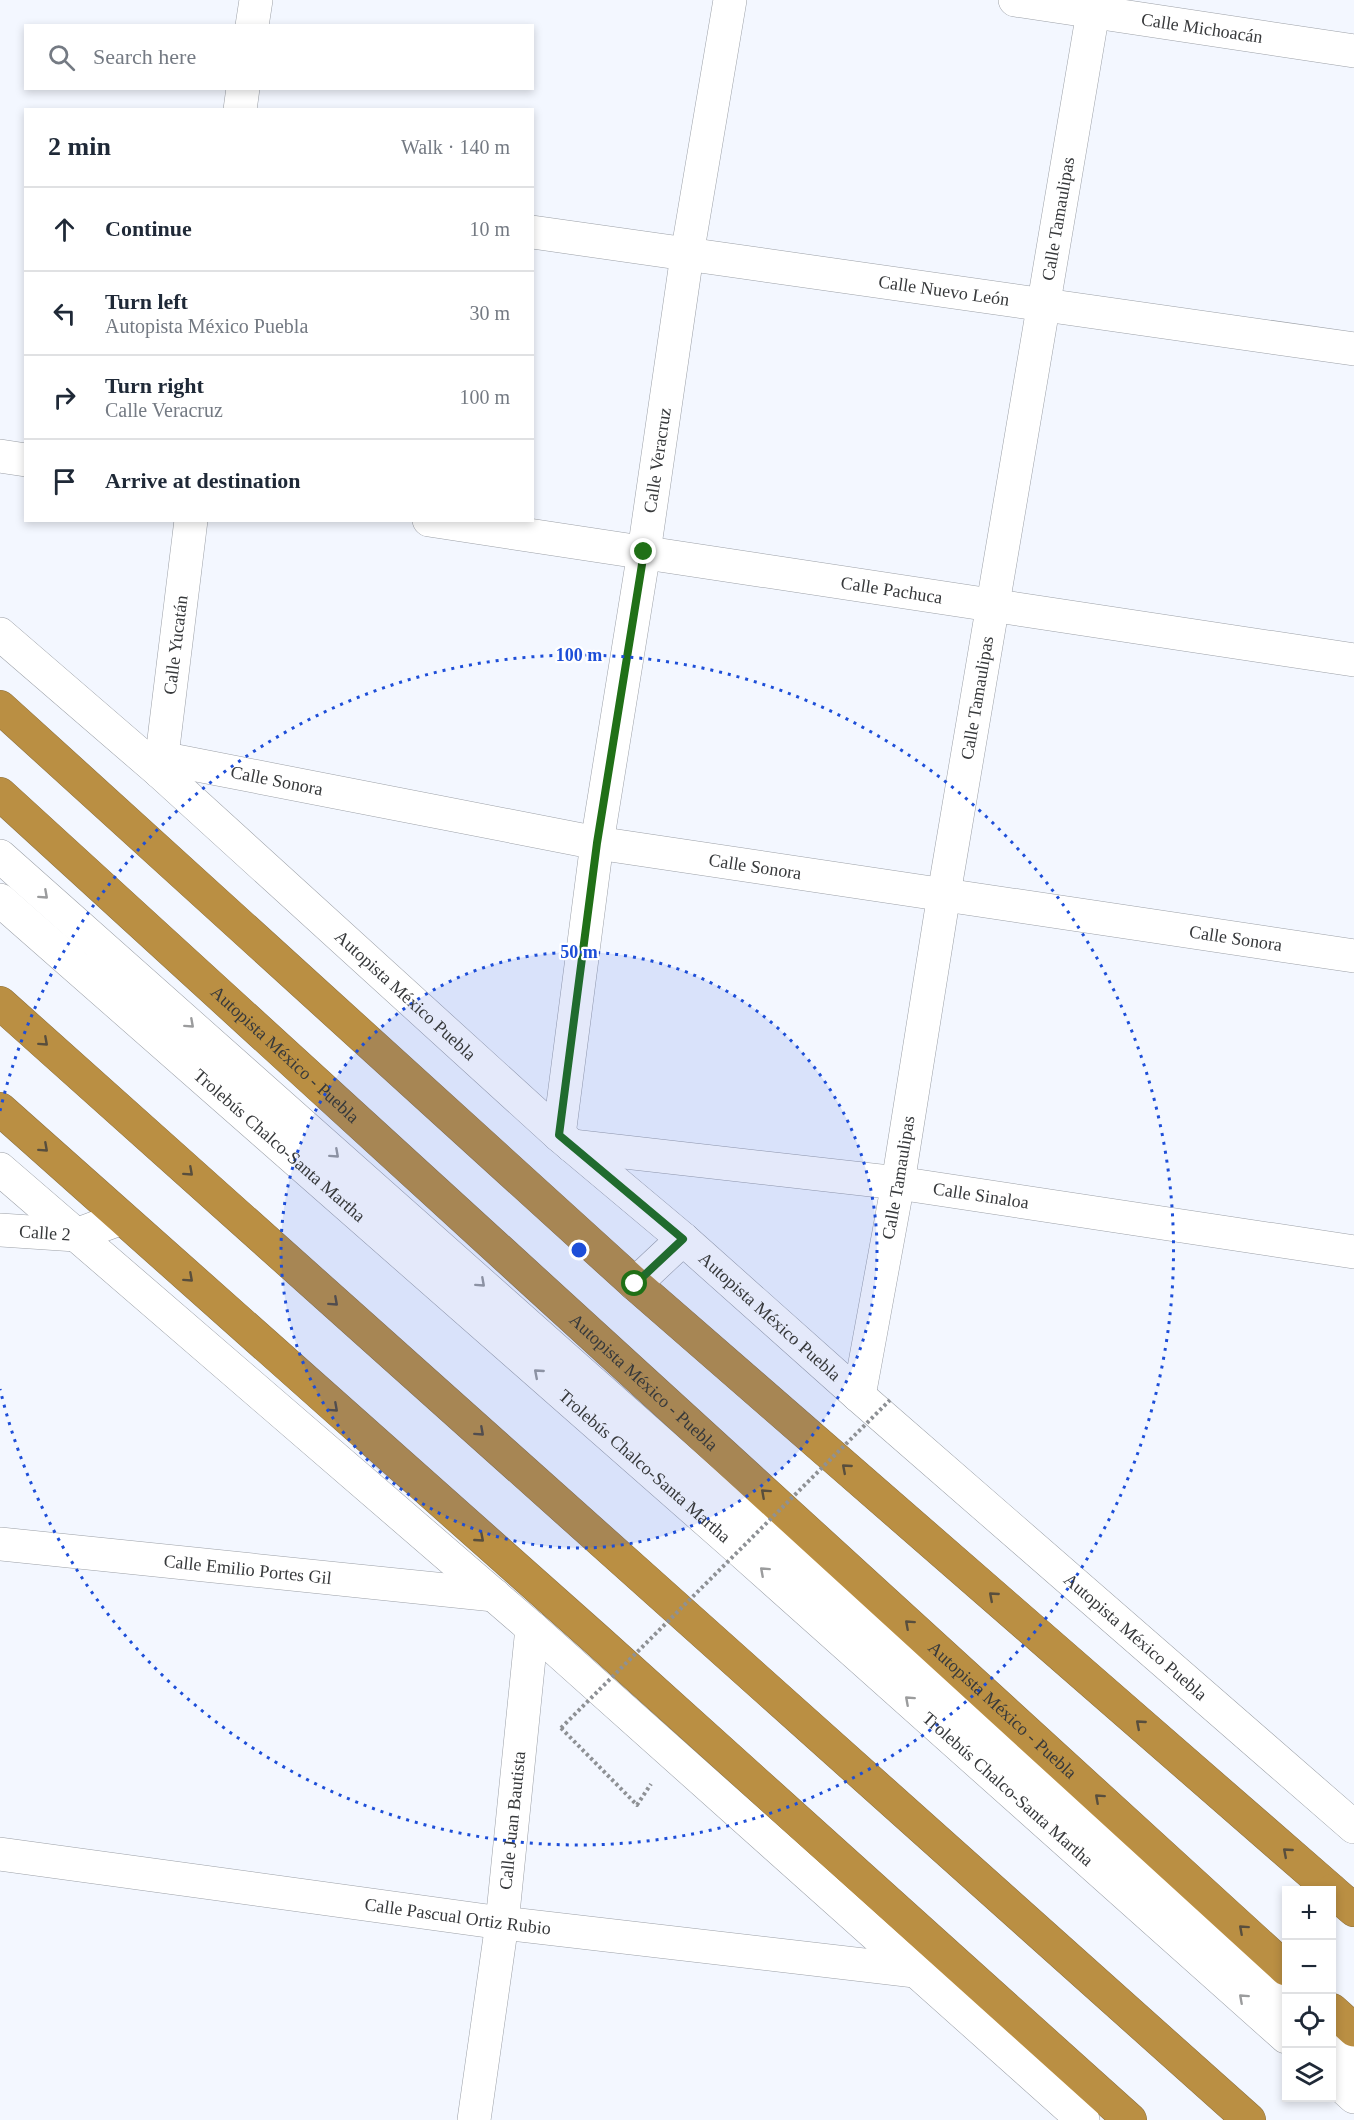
<!DOCTYPE html>
<meta charset="utf-8">
<style>
:root{--surface:#fff;--page:#f2f2f3;--text:#1f2937;--muted:#747a83;--line:#e0e1e3}
body{margin:0;font-family:Georgia,serif;background:var(--page);color:var(--text)}
.controls{position:absolute;right:18px;bottom:18px;display:grid;overflow:hidden;border-radius:0px;box-shadow:0 3px 9px #0003}
.controls button{width:54px;height:54px;display:grid;place-items:center;padding:0;border:0;border-bottom:2px solid var(--line);background:var(--surface);color:var(--text);font:30px sans-serif}
.stop{position:absolute;width:18px;height:18px;margin:-14px;border:4px solid #207017;border-radius:50%;background:#fff}
.stop.end{background:#207017;border-color:#fff;box-shadow:0 2px 6px #0008}
.list{margin:0;padding:0;list-style:none}
h2{display:flex;justify-content:space-between;align-items:center;height:78px;margin:0;padding:0 24px;font-size:26px}
h2 small{font-size:20px;font-weight:400;color:var(--muted)}
.list li{display:grid;grid-template-columns:39px 1fr auto;gap:18px;align-items:center;box-sizing:border-box;height:84px;padding:0 24px;border-top:2px solid var(--line)}
.list b{display:block;font-size:22px;white-space:nowrap}
.list p{margin:0;font-size:20px;white-space:nowrap;color:var(--muted)}
.list em{font-size:20px;font-style:normal;color:var(--muted)}
.icon{flex:none;width:33px;height:33px;fill:none;stroke:currentColor;stroke-width:2;stroke-linecap:round;stroke-linejoin:round}
.map{position:relative;flex:none;width:1354px;height:2120px;overflow:hidden}
.search{position:absolute;background:var(--surface);box-shadow:0 3px 9px #0003;left:24px;top:24px;width:510px;height:66px;display:flex;align-items:center;gap:15px;box-sizing:border-box;padding:0 21px;border-radius:0px;color:var(--muted);font-size:22px}
.panel{position:absolute;background:var(--surface);box-shadow:0 3px 9px #0003;left:24px;top:108px;width:510px;height:414px;border-radius:0px}
.map>svg:first-child{display:block}
.lines{fill:none;stroke-linecap:round;stroke-linejoin:round}
.minor-casing{stroke:#9ca0a7;stroke-width:34}
.highway-casing{stroke:#8c7140;stroke-width:34}
.path{stroke:#8e9195;stroke-width:4;stroke-dasharray:3 3;stroke-linecap:butt}
.minor{stroke:#fff;stroke-width:33}
.highway{stroke:#ba8f43;stroke-width:33}
.path-bridge{stroke:#8e9195;stroke-width:4;stroke-dasharray:3 3;stroke-linecap:butt}
.oneway{stroke:#9b9c9d}
.oneway2{stroke:#584e3d}
.route{stroke:#207017;stroke-width:8}
.ring{fill:none;stroke:#1d4ed8;stroke-width:3;stroke-dasharray:3 6}
.labels{text-anchor:middle;dominant-baseline:central;stroke-width:4.5;stroke-linejoin:round;paint-order:stroke}
.street-label{font-size:18px;fill:#37393b;stroke:#fff}
.centre{fill:#1d4ed8;stroke:#fff;stroke-width:3}
.ring-label{font-size:18px;text-anchor:middle;font-weight:bold;fill:#1d4ed8;stroke:#fff;stroke-width:4.5;stroke-linejoin:round;paint-order:stroke}
</style>
<div class="map">
<svg width="1354" height="2120" viewBox="0 0 1354 2120">
<rect width="100%" height="100%" fill="#f3f7ff"/>
<g class="lines">
<defs>
<g id="minor">
<path id="s1" d="M 1015,0 L 1354,51"/>
<path d="M 252,26 L 256,0"/>
<path d="M 240,110 L 243,88"/>
<path id="s2" d="M 532,232 L 1354,349"/>
<path d="M 0,456 L 26,460"/>
<path id="s3" d="M 429,520 L 1354,660"/>
<path id="s4" d="M 0,634 L 160,772 L 559,1135 L 683,1239 L 859,1396 L 1354,1827"/>
<path id="s5" d="M 161,758 L 597,843 L 1354,956"/>
<path id="s6" d="M 160,772 L 191,520"/>
<path d="M 0,856 L 1286,1999"/>
<path id="s7" d="M 0,900 L 731,1542 L 1286,2037"/>
<path id="s8" d="M 559,1135 L 597,843 L 644,552 L 687,255 L 730,0"/>
<path id="s9" d="M 572,1146 L 898,1183 L 1354,1252"/>
<path d="M 0,1169 L 532,1628 L 1083,2120"/>
<path id="s10" d="M 0,1230 L 76,1235 L 122,1218"/>
<path d="M 635,1284 L 683,1239"/>
<path id="s11" d="M 859,1396 L 898,1183 L 944,894 L 1095,0"/>
<path id="s12" d="M 0,1544 L 494,1595"/>
<path id="s13" d="M 0,1854 L 502,1923 L 915,1971"/>
<path d="M 1332,2039 L 1354,2059"/>
<path d="M 1332,2077 L 1354,2097"/>
<path id="s14" d="M 474,2120 L 502,1923 L 532,1628"/>
</g>
<g id="highway">
<path d="M 0,707 L 635,1284 L 1331,1890"/>
<path id="s15" d="M 0,794 L 1286,1969"/>
<path d="M 0,1003 L 1249,2120"/>
<path d="M 0,1109 L 596,1639 L 1130,2120"/>
<path d="M 1332,1891 L 1354,1910"/>
<path d="M 1332,2010 L 1354,2030"/>
</g>
</defs>
<use href="#minor" class="minor-casing"/>
<use href="#highway" class="highway-casing"/>
<path class="path" d="M 561,1728 L 637,1805 L 651,1784"/>
<use href="#minor" class="minor"/>
<use href="#highway" class="highway"/>
<path class="path-bridge" d="M 561,1728 L 890,1400"/>
</g>
<defs><path id="oneway-chevron" d="M-2-3.5L2.5 0L-2 3.5" fill="none" stroke-width="1.6" stroke-linecap="round" stroke-linejoin="round" transform="scale(1.5)"/></defs>
<g class="oneway">
<use href="#oneway-chevron" transform="translate(44 895) rotate(42)"/>
<use href="#oneway-chevron" transform="translate(190 1024) rotate(42)"/>
<use href="#oneway-chevron" transform="translate(335 1154) rotate(42)"/>
<use href="#oneway-chevron" transform="translate(481 1283) rotate(42)"/>
<use href="#oneway-chevron" transform="translate(538 1373) rotate(-139)"/>
<use href="#oneway-chevron" transform="translate(764 1571) rotate(-138)"/>
<use href="#oneway-chevron" transform="translate(909 1700) rotate(-138)"/>
<use href="#oneway-chevron" transform="translate(1243 1998) rotate(-138)"/>
</g>
<g class="oneway2">
<use href="#oneway-chevron" transform="translate(44 1042) rotate(42)"/>
<use href="#oneway-chevron" transform="translate(44 1148) rotate(42)"/>
<use href="#oneway-chevron" transform="translate(189 1172) rotate(42)"/>
<use href="#oneway-chevron" transform="translate(189 1278) rotate(42)"/>
<use href="#oneway-chevron" transform="translate(334 1302) rotate(42)"/>
<use href="#oneway-chevron" transform="translate(334 1408) rotate(42)"/>
<use href="#oneway-chevron" transform="translate(480 1432) rotate(42)"/>
<use href="#oneway-chevron" transform="translate(846 1468) rotate(-139)"/>
<use href="#oneway-chevron" transform="translate(765 1493) rotate(-138)"/>
<use href="#oneway-chevron" transform="translate(480 1538) rotate(41)"/>
<use href="#oneway-chevron" transform="translate(993 1596) rotate(-139)"/>
<use href="#oneway-chevron" transform="translate(909 1624) rotate(-138)"/>
<use href="#oneway-chevron" transform="translate(1140 1724) rotate(-139)"/>
<use href="#oneway-chevron" transform="translate(1099 1798) rotate(-138)"/>
<use href="#oneway-chevron" transform="translate(1287 1852) rotate(-139)"/>
<use href="#oneway-chevron" transform="translate(1243 1929) rotate(-138)"/>
</g>
<g class="lines">
<path class="route" d="M 635,1284 L 683,1239 L 559,1135 L 597,843 L 644,552"/>
</g>
<circle cx="579" cy="1250" r="298" fill="#1d4ed8" fill-opacity=".12"/>
<g class="ring">
<circle cx="579" cy="1250" r="298"/>
<path d="M0 1111A595 595 0 1 1 0 1389"/>
</g>
<g class="labels">
<g class="street-label">
<text stroke="none"><textPath href="#s1" startOffset="189">Calle Michoacán</textPath></text>
<text stroke="none"><textPath href="#s11" startOffset="1194">Calle Tamaulipas</textPath></text>
<text stroke="none"><textPath href="#s2" startOffset="416">Calle Nuevo León</textPath></text>
<text stroke="none"><textPath href="#s8" startOffset="682">Calle Veracruz</textPath></text>
<text stroke="none"><textPath href="#s3" startOffset="468">Calle Pachuca</textPath></text>
<text stroke="none"><textPath href="#s6" startOffset="128">Calle Yucatán</textPath></text>
<text stroke="none"><textPath href="#s11" startOffset="708">Calle Tamaulipas</textPath></text>
<text stroke="none"><textPath href="#s5" startOffset="118">Calle Sonora</textPath></text>
<text stroke="none"><textPath href="#s5" startOffset="604">Calle Sonora</textPath></text>
<text stroke="none"><textPath href="#s5" startOffset="1090">Calle Sonora</textPath></text>
<text stroke="none"><textPath href="#s4" startOffset="543">Autopista México Puebla</textPath></text>
<text stroke="none"><textPath href="#s15" startOffset="386">Autopista México - Puebla</textPath></text>
<text stroke="none"><textPath href="#s7" startOffset="372">Trolebús Chalco-Santa Martha</textPath></text>
<text stroke="none"><textPath href="#s11" startOffset="222">Calle Tamaulipas</textPath></text>
<text stroke="none"><textPath href="#s9" startOffset="412">Calle Sinaloa</textPath></text>
<text stroke="none"><textPath href="#s10" startOffset="45">Calle 2</textPath></text>
<text stroke="none"><textPath href="#s4" startOffset="1029">Autopista México Puebla</textPath></text>
<text stroke="none"><textPath href="#s15" startOffset="872">Autopista México - Puebla</textPath></text>
<text stroke="none"><textPath href="#s7" startOffset="858">Trolebús Chalco-Santa Martha</textPath></text>
<text stroke="none"><textPath href="#s12" startOffset="249">Calle Emilio Portes Gil</textPath></text>
<text stroke="none"><textPath href="#s4" startOffset="1515">Autopista México Puebla</textPath></text>
<text stroke="none"><textPath href="#s15" startOffset="1358">Autopista México - Puebla</textPath></text>
<text stroke="none"><textPath href="#s7" startOffset="1344">Trolebús Chalco-Santa Martha</textPath></text>
<text stroke="none"><textPath href="#s14" startOffset="302">Calle Juan Bautista</textPath></text>
<text stroke="none"><textPath href="#s13" startOffset="462">Calle Pascual Ortiz Rubio</textPath></text>
</g>
</g>
<circle cx="579" cy="1250" r="9" class="centre"/>
<g class="ring-label">
<text x="579" y="661">100 m</text>
<text x="579" y="958">50 m</text>
</g>
</svg>
<div class="controls">
<button>+</button>
<button>−</button>
<button><svg class="icon" aria-label="locate" viewBox="0 0 24 24"><circle cx="12" cy="12" r="6"/><path d="M12 2v4M12 18v4M2 12h4M18 12h4"/></svg></button>
<button><svg class="icon" aria-label="layers" viewBox="0 0 24 24"><path d="M12 4l9 5-9 5-9-5zM3 14l9 5 9-5"/></svg></button>
</div>
<div class="stop" style="left:635px;top:1284px"></div>
<div class="stop end" style="left:644px;top:552px"></div>
<div class="search"><svg class="icon" aria-label="search" viewBox="0 0 24 24"><circle cx="10" cy="10" r="6"/><path d="M15 15l6 6"/></svg>Search here</div>
<section class="panel">
<h2>2 min<small>Walk · 140 m</small></h2>
<ul class="list">
<li><svg class="icon" aria-label="ahead" viewBox="0 0 24 24"><path d="M12 20V5M6 11l6-6 6 6"/></svg><div><b>Continue</b></div><em>10 m</em></li>
<li><svg class="icon" aria-label="left" viewBox="0 0 24 24"><path d="M17 20v-9H6M10 6l-5 5 5 5"/></svg><div><b>Turn left</b><p>Autopista México Puebla</p></div><em>30 m</em></li>
<li><svg class="icon" aria-label="right" viewBox="0 0 24 24"><path d="M7 20v-9h11M14 6l5 5-5 5"/></svg><div><b>Turn right</b><p>Calle Veracruz</p></div><em>100 m</em></li>
<li><svg class="icon" aria-label="arrive" viewBox="0 0 24 24"><path d="M6 21V4h12l-3 4 3 4H6"/></svg><div><b>Arrive at destination</b></div></li>
</ul>
</section>
</div>
